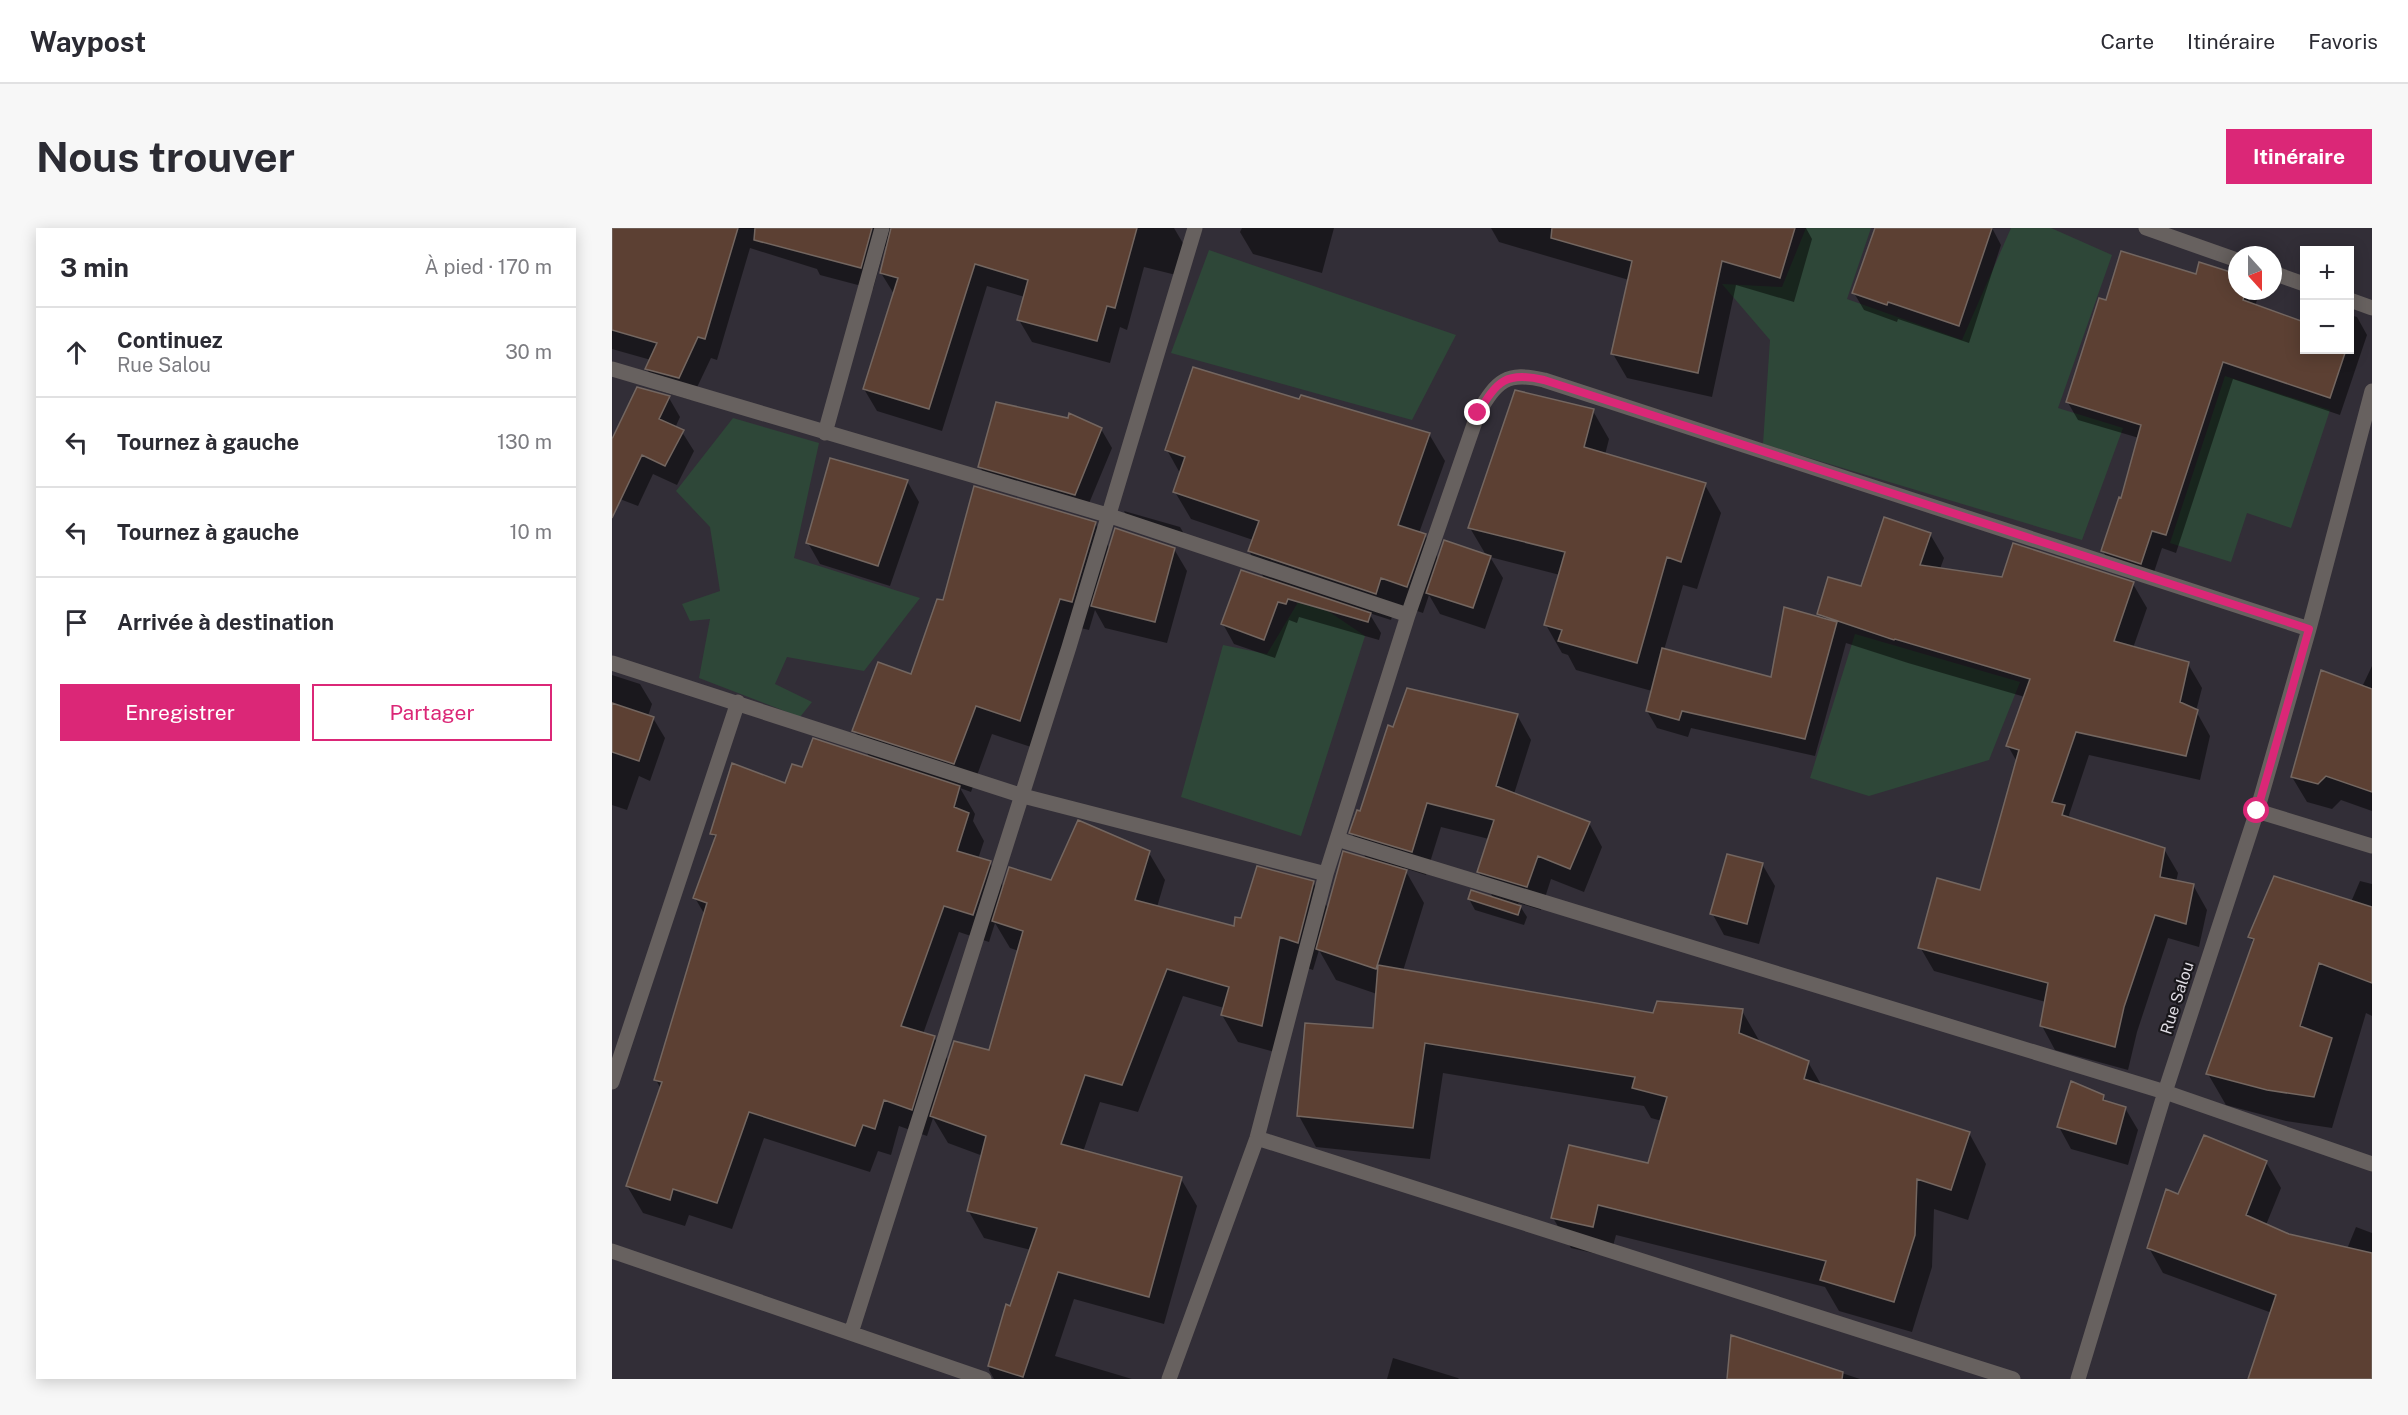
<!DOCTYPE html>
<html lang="fr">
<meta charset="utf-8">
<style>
:root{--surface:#fff;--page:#f7f7f7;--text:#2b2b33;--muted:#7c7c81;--line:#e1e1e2;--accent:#db2777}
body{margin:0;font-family:"Public Sans",sans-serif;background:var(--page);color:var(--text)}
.controls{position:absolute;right:18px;top:18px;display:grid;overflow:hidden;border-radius:0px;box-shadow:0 3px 15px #0003}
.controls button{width:54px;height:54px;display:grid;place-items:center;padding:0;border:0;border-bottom:2px solid var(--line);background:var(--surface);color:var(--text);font:30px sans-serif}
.compass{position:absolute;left:1616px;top:18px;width:54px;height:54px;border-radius:50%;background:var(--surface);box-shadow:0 3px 15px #0003;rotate:159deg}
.stop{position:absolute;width:18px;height:18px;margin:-14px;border:4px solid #db2777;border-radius:50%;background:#fff}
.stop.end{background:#db2777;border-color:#fff;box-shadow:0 2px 6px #0008}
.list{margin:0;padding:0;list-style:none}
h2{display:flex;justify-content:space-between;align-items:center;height:78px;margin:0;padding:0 24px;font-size:26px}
h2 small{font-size:20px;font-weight:400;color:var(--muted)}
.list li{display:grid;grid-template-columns:39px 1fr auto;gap:18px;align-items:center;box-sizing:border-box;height:90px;padding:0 24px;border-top:2px solid var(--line)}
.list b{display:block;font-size:22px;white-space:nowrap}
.list p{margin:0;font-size:20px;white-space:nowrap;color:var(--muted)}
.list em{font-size:20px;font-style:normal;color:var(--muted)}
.actions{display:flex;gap:12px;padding:18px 24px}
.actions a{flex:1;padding:14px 0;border:2px solid var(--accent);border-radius:0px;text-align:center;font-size:21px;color:var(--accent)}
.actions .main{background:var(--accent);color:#fff}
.icon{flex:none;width:33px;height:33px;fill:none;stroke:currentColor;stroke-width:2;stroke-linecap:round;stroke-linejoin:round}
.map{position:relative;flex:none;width:1760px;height:1151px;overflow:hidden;border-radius:0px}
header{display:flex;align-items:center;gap:36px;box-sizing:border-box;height:84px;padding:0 30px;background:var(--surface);border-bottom:2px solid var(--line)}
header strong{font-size:28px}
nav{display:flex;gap:33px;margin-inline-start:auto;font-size:21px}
.intro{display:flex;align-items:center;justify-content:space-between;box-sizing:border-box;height:144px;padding:0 36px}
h1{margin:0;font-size:42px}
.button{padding:15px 27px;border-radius:0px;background:var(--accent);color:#fff;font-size:21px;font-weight:700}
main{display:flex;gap:36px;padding:0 36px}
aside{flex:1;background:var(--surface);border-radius:0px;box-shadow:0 3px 15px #0003}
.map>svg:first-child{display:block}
.green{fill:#2e4738}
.shadow{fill:#0007;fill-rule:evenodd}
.building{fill:#5c4033;stroke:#736660;stroke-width:1.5}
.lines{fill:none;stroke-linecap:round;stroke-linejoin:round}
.minor{stroke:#67615f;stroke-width:15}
.route{stroke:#db2777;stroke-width:8}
.labels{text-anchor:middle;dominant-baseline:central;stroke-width:4.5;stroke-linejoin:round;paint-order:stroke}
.street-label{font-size:16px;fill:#dfdce3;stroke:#19171b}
</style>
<header>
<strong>Waypost</strong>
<nav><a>Carte</a><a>Itinéraire</a><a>Favoris</a></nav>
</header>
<div class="intro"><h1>Nous trouver</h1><a class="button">Itinéraire</a></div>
<main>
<aside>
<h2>3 min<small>À pied · 170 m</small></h2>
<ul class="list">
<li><svg class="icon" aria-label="ahead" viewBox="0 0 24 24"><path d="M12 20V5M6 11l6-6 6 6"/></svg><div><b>Continuez</b><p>Rue Salou</p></div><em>30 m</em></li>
<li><svg class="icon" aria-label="left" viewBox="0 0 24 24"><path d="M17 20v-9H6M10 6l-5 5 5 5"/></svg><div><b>Tournez à gauche</b></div><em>130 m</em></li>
<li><svg class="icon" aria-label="left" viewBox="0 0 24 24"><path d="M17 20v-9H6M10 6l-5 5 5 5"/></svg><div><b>Tournez à gauche</b></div><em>10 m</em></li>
<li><svg class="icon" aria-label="arrive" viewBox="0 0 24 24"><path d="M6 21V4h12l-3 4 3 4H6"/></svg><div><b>Arrivée à destination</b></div></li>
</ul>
<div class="actions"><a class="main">Enregistrer</a><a>Partager</a></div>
</aside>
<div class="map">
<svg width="1760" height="1151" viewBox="0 0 1760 1151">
<rect width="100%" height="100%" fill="#322e37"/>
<path class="green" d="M 1194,0 L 1259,0 L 1235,71 L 1350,112 L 1399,0 L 1439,0 L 1500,27 L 1446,180 L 1511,200 L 1470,312 L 1151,216 L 1158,112 L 1110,56 L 1170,59 Z
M 597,22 L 844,107 L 800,192 L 559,125 Z
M 1613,148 L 1718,182 L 1679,300 L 1635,285 L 1619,334 L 1558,315 Z
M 121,190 L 207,215 L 182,330 L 308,370 L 252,443 L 175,429 L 163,456 L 200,474 L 188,489 L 87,450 L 98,391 L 78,393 L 70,376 L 108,363 L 98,299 L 64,263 Z
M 691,366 L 753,408 L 689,608 L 569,569 L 611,417 L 655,426 Z
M 1243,406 L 1408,454 L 1377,532 L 1257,568 L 1198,550 Z"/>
<path class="shadow" d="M 0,0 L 562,0 L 572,17 L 564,47 L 532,39 L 515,102 L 508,99 L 498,135 L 420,114 L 407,92 L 413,69 L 375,58 L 330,203 L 265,183 L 252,161 L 282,66 L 269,45 L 278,15 L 273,19 L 261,61 L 208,47 L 205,41 L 138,20 L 105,132 L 99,130 L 79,172 L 48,163 L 35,141 L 39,132 L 0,121 Z
M 630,0 L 722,0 L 710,45 L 641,26 L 628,4 Z
M 879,0 L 1194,0 L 1200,11 L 1182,74 L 1124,57 L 1100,169 L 1015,150 L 1001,126 L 1017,52 L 887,14 Z
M 1265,0 L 1380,0 L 1389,17 L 1357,115 L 1286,91 L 1285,94 L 1252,82 L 1242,65 Z
M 1585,48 L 1625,48 L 1625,63 L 1642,63 L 1646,69 L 1643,78 L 1692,96 L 1692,122 L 1738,122 L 1738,87 L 1745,89 L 1755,107 L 1728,187 L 1621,151 L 1564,325 L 1550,320 L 1539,353 L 1501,341 L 1491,323 L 1510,271 L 1527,210 L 1466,192 L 1455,173 L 1495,74 Z
M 57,170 L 68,189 L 63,200 L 70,204 L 82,223 L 65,257 L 41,246 L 26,278 L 0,268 L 0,215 Z
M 688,173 L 817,206 L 833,233 L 807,305 L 813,307 L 827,332 L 874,327 L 858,300 L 981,183 L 997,211 L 993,227 L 1093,257 L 1109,285 L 1085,361 L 1071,357 L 1052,422 L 1161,451 L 1210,391 L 1207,386 L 1250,360 L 1318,306 L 1332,330 L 1328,341 L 1391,351 L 1521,356 L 1535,380 L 1521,420 L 1576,436 L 1590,460 L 1584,483 L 1598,508 L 1588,552 L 1477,527 L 1457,587 L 1459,592 L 1552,621 L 1566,645 L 1564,654 L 1581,657 L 1595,682 L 1587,719 L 1556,710 L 1525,804 L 1516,842 L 1443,822 L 1430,798 L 1434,774 L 1322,743 L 1308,719 L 1369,664 L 1405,534 L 1396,518 L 1413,469 L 1296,435 L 1234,415 L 1203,528 L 1079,500 L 1076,509 L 1045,500 L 1035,483 L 1040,463 L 964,442 L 956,427 L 950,425 L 934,397 L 948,347 L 878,329 L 891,350 L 873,401 L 828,386 L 817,367 L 811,385 L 784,376 L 779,392 L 757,385 L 769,405 L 767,412 L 687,389 L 685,395 L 677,392 L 663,430 L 622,416 L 611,396 L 653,352 L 637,323 L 641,312 L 579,291 L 563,264 L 569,247 L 555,222 Z
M 489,201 L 500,220 L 473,285 L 379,257 L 368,239 Z
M 295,253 L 307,274 L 278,358 L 208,336 L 196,315 Z
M 512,283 L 568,299 L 581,321 L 523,303 Z
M 483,295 L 498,321 L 562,321 L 575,343 L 555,415 L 493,400 L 483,382 L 477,402 L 464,399 L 425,521 L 380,506 L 359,564 L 348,560 L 363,586 L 361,593 L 372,613 L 366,631 L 378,635 L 392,660 L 440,654 L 537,625 L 553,652 L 545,679 L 623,700 L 630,692 L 701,654 L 717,682 L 755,632 L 739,604 L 749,585 L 782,501 L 905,487 L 919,512 L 902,566 L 977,595 L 990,619 L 972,664 L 939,651 L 929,682 L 906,675 L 915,689 L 912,697 L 863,682 L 857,671 L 882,671 L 866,643 L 877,611 L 829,599 L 814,647 L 792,640 L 812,675 L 791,743 L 1042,787 L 1130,783 L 1148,814 L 1196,834 L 1210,858 L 1357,905 L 1374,936 L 1356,992 L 1322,981 L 1320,1039 L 1300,1104 L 1227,1083 L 1213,1059 L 1004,1007 L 998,1029 L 959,1020 L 941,990 L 1037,937 L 1050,893 L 1039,890 L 1032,878 L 831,845 L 818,931 L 704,919 L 687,888 L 762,801 L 765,766 L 724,752 L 707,722 L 701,742 L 684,736 L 666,825 L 626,814 L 610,787 L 612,780 L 571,768 L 526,884 L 488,874 L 471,924 L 569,951 L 585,978 L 552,1096 L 462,1071 L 443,1128 L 520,1151 L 382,1151 L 377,1142 L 395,1078 L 399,1080 L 419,1022 L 372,1010 L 356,982 L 371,928 L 336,915 L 321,890 L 315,908 L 287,898 L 279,927 L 266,923 L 258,944 L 152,910 L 120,1001 L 77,987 L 73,998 L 31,985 L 15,958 L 49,861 L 44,852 L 93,687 L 83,670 L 104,612 L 100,606 L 174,557 L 191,541 L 258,530 L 242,502 L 300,448 L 332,374 ZM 383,695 L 398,720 L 407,723 L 378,824 L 337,834 L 322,809 L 311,806 L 347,704 L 377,714 Z
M 1760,438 L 1760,583 L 1729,572 L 1720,581 L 1695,574 L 1680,549 L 1750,459 Z
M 0,447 L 28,456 L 40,476 L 36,488 L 41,490 L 53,510 L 38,553 L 27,548 L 15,582 L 0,577 Z
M 1150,636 L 1163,658 L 1147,716 L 1112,707 L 1100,685 Z
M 1748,653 L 1760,656 L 1760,788 L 1754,785 L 1720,900 L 1674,893 L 1614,877 L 1596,846 L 1642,716 L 1638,709 L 1739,674 Z
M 1491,868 L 1495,875 L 1513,880 L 1526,902 L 1516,937 L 1459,921 L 1447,899 Z
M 1654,934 L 1669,960 L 1654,997 L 1676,1007 L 1735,1021 L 1744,999 L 1760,1005 L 1760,1151 L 1638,1151 L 1660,1085 L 1551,1045 L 1537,1020 L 1567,968 Z
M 1120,1109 L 1248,1151 L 1116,1151 Z
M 781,1130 L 846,1150 L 847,1151 L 775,1151 Z"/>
<path class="building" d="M 0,0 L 126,0 L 93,111 L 86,109 L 67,150 L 33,141 L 45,115 L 0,102 Z
M 143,0 L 260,0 L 249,40 L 142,12 Z
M 279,0 L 525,0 L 503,80 L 495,78 L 485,113 L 405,92 L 416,52 L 363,36 L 317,181 L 251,161 L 286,50 L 268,45 Z
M 940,0 L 1183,0 L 1168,50 L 1110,33 L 1086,145 L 999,126 L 1020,33 L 939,10 Z
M 1263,0 L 1380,0 L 1347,98 L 1276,74 L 1275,77 L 1240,65 Z
M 1509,23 L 1584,46 L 1587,34 L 1625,46 L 1625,63 L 1633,63 L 1631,72 L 1692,94 L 1692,122 L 1734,122 L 1718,170 L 1611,134 L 1554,307 L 1540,303 L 1529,336 L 1489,323 L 1507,269 L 1509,270 L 1529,197 L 1454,174 L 1487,70 L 1494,72 Z
M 581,139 L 687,171 L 689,167 L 818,205 L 786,297 L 814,306 L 795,359 L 769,350 L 764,366 L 636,323 L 647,293 L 561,264 L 573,229 L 553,222 Z
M 25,159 L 58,168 L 47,191 L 72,202 L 53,238 L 30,227 L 0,290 L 0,211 Z
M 903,162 L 982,181 L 972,219 L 1094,255 L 1069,334 L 1055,329 L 1025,435 L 946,413 L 950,402 L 932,397 L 953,324 L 856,300 Z
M 384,174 L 456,190 L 457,185 L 490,200 L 463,267 L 366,239 Z
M 218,230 L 296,252 L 266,338 L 194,315 Z
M 362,258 L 484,294 L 460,374 L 448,371 L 408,493 L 364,478 L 342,536 L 240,503 L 266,434 L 299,446 L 325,371 L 331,372 Z
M 1272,289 L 1319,305 L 1308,337 L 1390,349 L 1401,315 L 1522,354 L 1502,413 L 1577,434 L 1568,474 L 1586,482 L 1574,528 L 1464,504 L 1440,574 L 1453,577 L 1450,587 L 1553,620 L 1548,649 L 1582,656 L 1574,696 L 1543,687 L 1512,779 L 1503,819 L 1428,798 L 1436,755 L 1306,720 L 1325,650 L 1368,662 L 1407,522 L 1394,518 L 1418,451 L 1283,411 L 1282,412 L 1205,386 L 1216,349 L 1249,358 Z
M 503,300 L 563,320 L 543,394 L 479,378 Z
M 832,312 L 879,328 L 861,380 L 814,365 Z
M 629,342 L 759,385 L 756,394 L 676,371 L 674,376 L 666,374 L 652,412 L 609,396 Z
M 1172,379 L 1225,394 L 1193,511 L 1070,483 L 1067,492 L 1034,483 L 1050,420 L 1159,449 Z
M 1709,442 L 1760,461 L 1760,564 L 1714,548 L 1706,556 L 1679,549 Z
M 795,460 L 906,486 L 884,558 L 978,594 L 958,641 L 926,628 L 915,659 L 865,644 L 882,592 L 815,575 L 800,624 L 737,605 L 745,582 L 748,583 L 776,497 L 781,499 Z
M 0,475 L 42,489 L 27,533 L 0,524 Z
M 201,510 L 348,558 L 342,579 L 357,585 L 345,623 L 379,633 L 361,687 L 332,678 L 289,798 L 323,808 L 300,882 L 272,872 L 263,901 L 251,897 L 243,918 L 137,884 L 105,975 L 61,961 L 58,972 L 14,958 L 50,854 L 42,852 L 95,675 L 81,670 L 104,607 L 98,606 L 120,535 L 173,555 L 180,536 L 190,539 Z
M 466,592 L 538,623 L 523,672 L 622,698 L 623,689 L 629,690 L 645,638 L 702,653 L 686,715 L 668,709 L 650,798 L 609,787 L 617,759 L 555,741 L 510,857 L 473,847 L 449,916 L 570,949 L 537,1069 L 446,1044 L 411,1149 L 376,1138 L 394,1076 L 398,1078 L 425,1000 L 355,983 L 374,908 L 318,888 L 342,813 L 377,822 L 411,703 L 380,693 L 397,639 L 439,652 Z
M 731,623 L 795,642 L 764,741 L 704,721 Z
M 1115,626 L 1151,635 L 1135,696 L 1098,686 Z
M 1662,648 L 1760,679 L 1760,755 L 1707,735 L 1688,798 L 1720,810 L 1702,869 L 1655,862 L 1594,846 L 1642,711 L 1636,709 Z
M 859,662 L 909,678 L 906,687 L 856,671 Z
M 766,737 L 1041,785 L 1045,773 L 1131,781 L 1127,805 L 1197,833 L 1192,851 L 1358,904 L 1339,962 L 1305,951 L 1303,1007 L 1282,1074 L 1208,1052 L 1214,1033 L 986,977 L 981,999 L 939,990 L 957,917 L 1036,935 L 1055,869 L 1020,860 L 1023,849 L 813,815 L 801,900 L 685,888 L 693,795 L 761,800 Z
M 1459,853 L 1492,867 L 1491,872 L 1514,879 L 1504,916 L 1445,899 Z
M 1592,907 L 1655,933 L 1634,987 L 1677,1006 L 1760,1025 L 1760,1151 L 1636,1151 L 1664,1067 L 1535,1020 L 1554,961 L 1566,966 Z
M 1119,1107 L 1231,1144 L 1230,1151 L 1115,1151 Z"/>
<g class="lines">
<path class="minor" d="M 1534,0 L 1625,32
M 1661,45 L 1692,56
M 1738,72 L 1760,80
M 0,141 L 495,287 L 796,387
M 213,205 L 270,0
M 0,435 L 411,568 L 714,646
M 1645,583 L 1760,618
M 725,611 L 1553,864 L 1760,936
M 0,854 L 126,474
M 645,910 L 1401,1151
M 0,1023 L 372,1151
M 239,1105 L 457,419 L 583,0
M 557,1151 L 645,910 L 714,646 L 796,387 L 866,185 C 885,153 894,143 932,152 L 1697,401
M 1466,1151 L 1553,864 L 1645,583 L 1697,401 L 1760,163"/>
</g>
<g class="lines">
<path class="route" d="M 866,185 C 885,153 894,143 932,152 L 1697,401 L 1645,583"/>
</g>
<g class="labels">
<g class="street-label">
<text transform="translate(1565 770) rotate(-72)">Rue Salou</text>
</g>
</g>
</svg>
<div class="controls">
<button>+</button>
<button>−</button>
</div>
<svg class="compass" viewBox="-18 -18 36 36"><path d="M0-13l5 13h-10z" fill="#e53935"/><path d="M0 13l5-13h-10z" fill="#7c7c81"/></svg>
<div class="stop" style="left:1645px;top:583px"></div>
<div class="stop end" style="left:866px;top:185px"></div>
</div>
</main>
